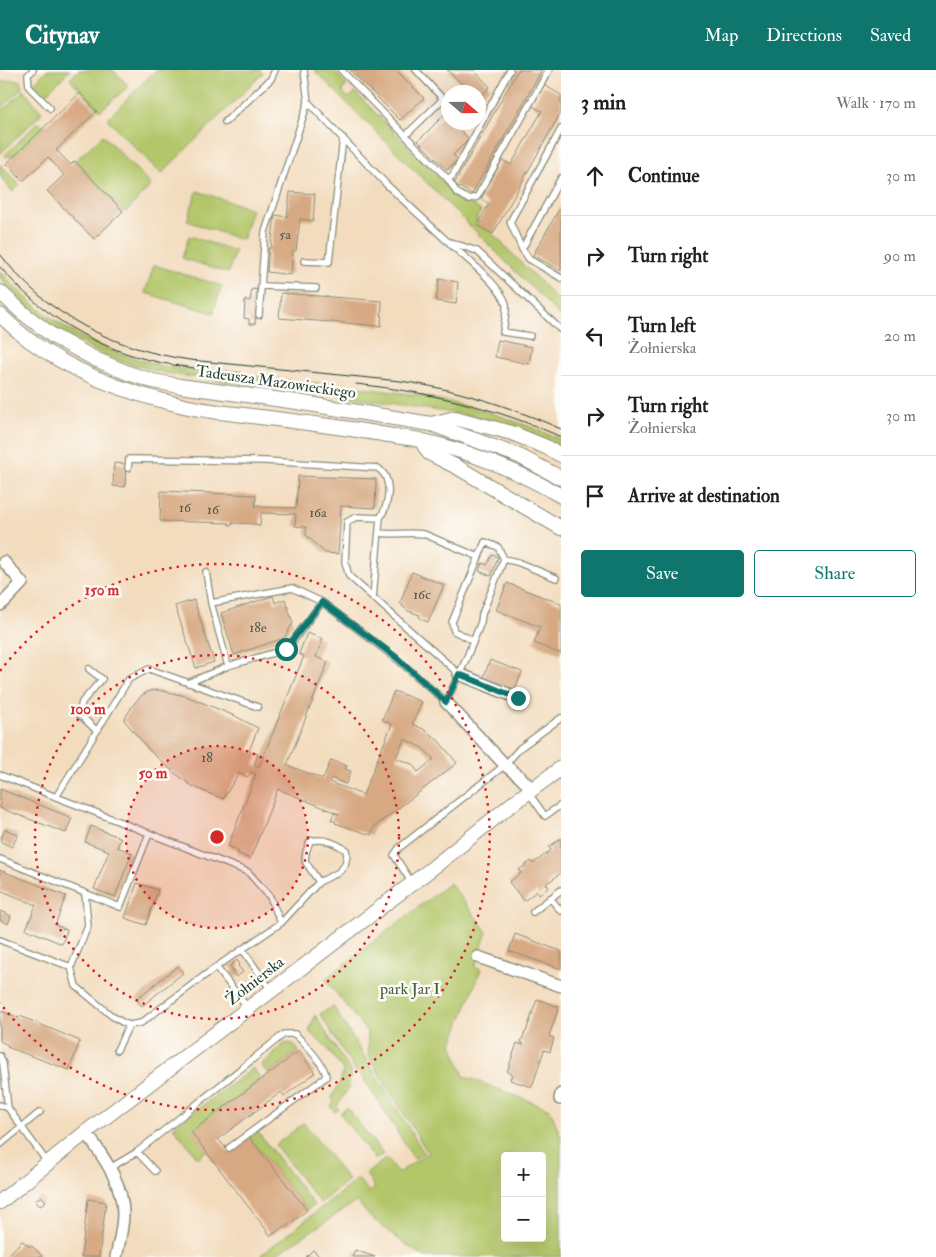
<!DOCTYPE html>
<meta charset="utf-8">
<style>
:root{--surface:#fff;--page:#f6f6f6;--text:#202124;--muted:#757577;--line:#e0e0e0;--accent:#0f766e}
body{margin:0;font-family:"IM FELL Double Pica",serif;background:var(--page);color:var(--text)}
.controls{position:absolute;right:15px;bottom:15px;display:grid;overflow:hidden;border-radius:5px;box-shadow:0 5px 20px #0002}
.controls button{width:45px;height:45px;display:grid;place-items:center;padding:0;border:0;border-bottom:1px solid var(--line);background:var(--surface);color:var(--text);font:25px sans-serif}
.compass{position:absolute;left:441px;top:15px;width:45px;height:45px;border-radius:50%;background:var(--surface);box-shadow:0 5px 20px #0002;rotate:110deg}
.stop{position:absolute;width:15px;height:15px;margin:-11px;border:4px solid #0f766e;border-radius:50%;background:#fff}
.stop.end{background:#0f766e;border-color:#fff;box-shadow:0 1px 5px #0008}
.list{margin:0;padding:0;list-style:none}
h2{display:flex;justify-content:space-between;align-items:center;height:65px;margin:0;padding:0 20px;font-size:21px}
h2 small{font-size:16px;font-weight:400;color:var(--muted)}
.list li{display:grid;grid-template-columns:32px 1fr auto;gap:15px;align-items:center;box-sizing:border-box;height:80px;padding:0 20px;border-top:1px solid var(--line)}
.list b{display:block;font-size:19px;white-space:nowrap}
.list p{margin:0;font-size:16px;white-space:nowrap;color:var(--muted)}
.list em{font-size:16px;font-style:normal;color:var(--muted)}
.actions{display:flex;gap:10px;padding:15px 20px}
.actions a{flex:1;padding:11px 0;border:1px solid var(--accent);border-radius:5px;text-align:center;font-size:18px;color:var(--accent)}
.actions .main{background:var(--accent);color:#fff}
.icon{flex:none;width:28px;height:28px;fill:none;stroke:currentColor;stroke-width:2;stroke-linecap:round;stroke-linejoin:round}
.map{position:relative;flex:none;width:561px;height:1187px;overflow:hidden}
header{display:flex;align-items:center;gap:30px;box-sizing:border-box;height:70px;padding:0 25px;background:var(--accent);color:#fff}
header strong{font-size:24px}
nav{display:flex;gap:28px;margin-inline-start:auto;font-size:18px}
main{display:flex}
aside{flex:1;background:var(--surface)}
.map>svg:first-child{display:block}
.green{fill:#b3c669;stroke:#69824e;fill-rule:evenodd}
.building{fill:#d7a982;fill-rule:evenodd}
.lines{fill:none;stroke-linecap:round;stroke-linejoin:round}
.service-casing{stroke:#898c79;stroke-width:8}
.minor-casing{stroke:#898c79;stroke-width:14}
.tertiary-casing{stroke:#898c79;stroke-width:16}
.service{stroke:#fff;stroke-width:5.5}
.minor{stroke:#fff;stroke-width:11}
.tertiary{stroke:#fff;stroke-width:14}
.tram{stroke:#1f3d34;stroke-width:1}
.route{stroke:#0f766e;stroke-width:6}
.ring{fill:none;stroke:#d62828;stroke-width:2.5;stroke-dasharray:2.5 5}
.labels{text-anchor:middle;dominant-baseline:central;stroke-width:5;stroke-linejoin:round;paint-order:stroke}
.number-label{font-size:14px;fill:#4d5848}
.street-label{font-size:16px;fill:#1f3d34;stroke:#fdfcf7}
.park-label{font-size:16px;fill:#445f41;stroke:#fdfcf7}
.centre{fill:#d62828;stroke:#fdfcf7;stroke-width:2.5}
.ring-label{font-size:15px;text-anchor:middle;font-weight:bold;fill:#d62828;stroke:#fdfcf7;stroke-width:5;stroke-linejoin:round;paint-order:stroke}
</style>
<header>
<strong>Citynav</strong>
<nav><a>Map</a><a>Directions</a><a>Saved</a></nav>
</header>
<main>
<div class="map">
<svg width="561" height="1187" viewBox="0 0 561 1187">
<rect width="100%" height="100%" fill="#fdfcf7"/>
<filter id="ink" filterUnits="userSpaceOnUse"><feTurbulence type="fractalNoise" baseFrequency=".02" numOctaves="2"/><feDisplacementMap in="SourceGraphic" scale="10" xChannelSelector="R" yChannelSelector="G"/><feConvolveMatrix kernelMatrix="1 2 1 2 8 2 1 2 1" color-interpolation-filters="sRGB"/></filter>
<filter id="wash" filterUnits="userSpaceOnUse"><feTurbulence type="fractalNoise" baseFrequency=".0096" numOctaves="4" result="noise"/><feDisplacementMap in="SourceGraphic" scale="20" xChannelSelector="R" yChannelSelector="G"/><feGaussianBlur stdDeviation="1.12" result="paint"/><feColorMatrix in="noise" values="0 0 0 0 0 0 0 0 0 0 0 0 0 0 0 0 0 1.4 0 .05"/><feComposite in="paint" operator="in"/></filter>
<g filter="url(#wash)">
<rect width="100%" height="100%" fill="#f3dcbe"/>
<path class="green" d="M 47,0 L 70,0 L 44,26 L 33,17 L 33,14 Z
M 79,0 L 113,0 L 129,16 L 100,41 L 70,9 Z
M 156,0 L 260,0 L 263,3 L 161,104 L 107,49 Z
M 314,0 L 333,0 L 347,15 L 342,21 L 349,28 L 355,22 L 443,112 L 455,127 L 462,133 L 473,135 L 481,141 L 476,149 L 479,151 L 477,155 L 493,164 L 561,233 L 561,247 Z
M 10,10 L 21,11 L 22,18 L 0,40 L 0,12 Z
M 24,20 L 42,43 L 0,84 L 0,43 Z
M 37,53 L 46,56 L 16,85 L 6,87 L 5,85 Z
M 103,65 L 151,115 L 127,141 L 123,141 L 75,91 Z
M 0,94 L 20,115 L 13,122 L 0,106 Z
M 197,121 L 252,139 L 242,170 L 187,151 Z
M 189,166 L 235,181 L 228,203 L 182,188 Z
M 154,195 L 222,216 L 213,243 L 145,223 Z
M 0,201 C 50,258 104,285 178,299 L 365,318 L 423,326 L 469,337 L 497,345 L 528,356 L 561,370 L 561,378 L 518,359 L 478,347 L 339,325 L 198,308 L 161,302 L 119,291 L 89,278 L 63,263 L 43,250 L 24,233 L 8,217 L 0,208 Z
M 450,813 L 487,862 L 475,896 L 481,899 L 452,974 L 464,1006 L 550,1039 L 561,1067 L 561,1187 L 425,1187 L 405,1174 L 369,1146 L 357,1131 L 272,1187 L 263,1187 L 261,1185 L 358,1109 L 369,1122 L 375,1118 L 366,1104 L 385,1089 L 387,1089 L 398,1103 L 428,1083 L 369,987 L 367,962 L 325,909 ZM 505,1086 L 542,1086 L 542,1168 L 505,1168 Z
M 333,936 L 424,1083 L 414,1089 L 359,1001 L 356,1002 L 320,944 Z
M 315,945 L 351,1002 L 348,1019 L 337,1036 L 339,1039 L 334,1042 L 331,1037 L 334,1033 L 332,1027 L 341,1010 L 343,1000 L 326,977 L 309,962 Z
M 286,973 L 294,974 L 299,981 L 268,1003 L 261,995 L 275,984 L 274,982 Z
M 253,998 L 261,1009 L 192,1062 L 206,1081 L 198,1088 L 173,1057 Z
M 347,1038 L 383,1084 L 375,1090 L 340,1043 Z
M 304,1053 L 348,1110 L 320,1133 L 275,1075 Z
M 257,1061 L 314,1135 L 307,1140 L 249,1067 Z"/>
<g id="blocks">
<path class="building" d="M 350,0 L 396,0 L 424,28 L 400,50 Z
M 447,0 L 474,0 L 490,17 L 478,29 L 478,22 L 456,22 L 463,15 Z
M 518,0 L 542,0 L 472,124 L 454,114 Z
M 544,15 L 561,25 L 561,42 L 493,164 L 477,155 L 489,134 L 481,129 L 502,90 L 511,95 L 542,41 L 532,36 Z
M 80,23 L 97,41 L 56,80 L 71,95 L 75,91 L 123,141 L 94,169 L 47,121 L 64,105 L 48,87 L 23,111 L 6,94 Z
M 448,41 L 448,52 L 460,52 L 462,54 L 458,58 L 469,69 L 453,85 L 458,89 L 447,100 L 418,71 Z
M 290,122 L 315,124 L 313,151 L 300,149 L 296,181 L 293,181 L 291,205 L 267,202 L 269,178 L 271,178 L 275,145 L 287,147 Z
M 561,136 L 561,201 L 533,185 Z
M 439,209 L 458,212 L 456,234 L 436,231 Z
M 252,219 L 258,220 L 255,254 L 249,254 L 249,249 L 244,248 L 245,230 L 250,231 Z
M 281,223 L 382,231 L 381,256 L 279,248 Z
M 498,270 L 532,277 L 529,294 L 495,287 Z
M 114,393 L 126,394 L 125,417 L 113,416 Z
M 298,406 L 376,409 L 375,438 L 341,436 L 338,484 L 325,483 L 306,465 L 306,457 L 295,456 L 296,444 L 261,443 L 260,456 L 257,456 L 257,454 L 232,453 L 232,455 L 229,455 L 229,453 L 160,451 L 161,421 L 256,425 L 255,436 L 258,436 L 258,435 L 260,435 L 260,437 L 296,438 Z
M 492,485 L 498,487 L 491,506 L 479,501 L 482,493 L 487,495 Z
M 412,502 L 444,515 L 428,552 L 421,549 L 419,547 L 420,545 L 408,541 L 402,536 L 403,535 L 400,533 Z
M 507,513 L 561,534 L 561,584 L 534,573 L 540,557 L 496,540 Z
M 273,526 L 275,533 L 285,529 L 293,553 L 286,565 L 284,568 L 234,585 L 221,543 Z
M 194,530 L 214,592 L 196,598 L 175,536 Z
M 307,563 L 323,569 L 316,587 L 328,592 L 287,695 L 323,709 L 331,690 L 347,696 L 345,699 L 351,701 L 346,714 L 331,708 L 329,712 L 363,725 L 392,654 L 382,650 L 394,621 L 422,632 L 412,654 L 423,659 L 438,670 L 457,693 L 374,757 L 371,765 L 335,753 L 336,752 L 331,750 L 334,743 L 339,744 L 278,719 L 250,789 L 237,783 L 238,780 L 228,776 L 256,704 L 251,702 L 248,707 L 239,703 L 223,729 L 208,723 L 192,716 L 175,703 L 150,681 L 124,650 L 133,635 L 142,625 L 149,621 L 158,620 L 186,626 L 235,646 L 258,658 L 249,681 L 258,684 L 254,695 L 259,697 L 304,586 L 299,584 ZM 404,669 L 421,677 L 434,689 L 418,702 L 412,694 L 396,688 Z
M 490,590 L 522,602 L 514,621 L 483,609 Z
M 0,719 L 72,748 L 66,763 L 0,738 Z
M 91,756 L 121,768 L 117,777 L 132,783 L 115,827 L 94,819 L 109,781 L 85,772 Z
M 5,759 L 18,765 L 12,777 L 0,771 Z
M 561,768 L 561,803 L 546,814 L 549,817 L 539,825 L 537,821 L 524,831 L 509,812 L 521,803 L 519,800 L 531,791 L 533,794 L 551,780 L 549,777 Z
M 0,800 L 66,826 L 55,855 L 67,860 L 62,874 L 26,859 L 36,835 L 0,820 Z
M 137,813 L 158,820 L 146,855 L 125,848 Z
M 0,841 L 11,846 L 8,854 L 0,850 Z
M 515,864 L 561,881 L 561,899 L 509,881 Z
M 237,890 L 240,894 L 238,896 L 243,902 L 236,907 L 232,902 L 234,901 L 230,896 Z
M 178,896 L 183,903 L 142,936 L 136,929 Z
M 537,929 L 559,937 L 549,966 L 554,968 L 550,982 L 544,980 L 532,1017 L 510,1010 L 512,1004 L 507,1002 L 517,973 L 523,975 L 523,973 L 521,972 L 525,962 L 526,962 Z
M 2,941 L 19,948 L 20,946 L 80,971 L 69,1000 L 7,977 L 8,975 L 0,971 L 0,944 Z
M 299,981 L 315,1003 L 284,1026 L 281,1022 L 218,1069 L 229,1082 L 249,1067 L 307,1140 L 285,1158 L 284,1156 L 271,1166 L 191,1062 Z
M 41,1126 L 46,1131 L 40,1136 L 35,1131 Z
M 88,1129 L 106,1132 L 99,1187 L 81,1187 Z
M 23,1171 L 28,1176 L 32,1176 L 42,1186 L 41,1187 L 6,1187 L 21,1172 Z
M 313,1180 L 320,1187 L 306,1187 Z
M 355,1180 L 375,1187 L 352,1187 Z"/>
</g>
</g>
<g filter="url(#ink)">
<use href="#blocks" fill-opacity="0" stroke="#898c79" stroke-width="1"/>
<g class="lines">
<defs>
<path id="service" d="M 33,0 L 28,5 L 29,17 L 50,38
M 304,0 L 308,32 L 387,115 L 447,171 L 477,181 L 561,260
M 341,0 L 448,109 L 457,123 L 468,129 L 477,127 L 549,0
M 416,0 L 443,29 L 448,28
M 225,52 L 271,9 L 275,0
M 561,59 L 510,152 L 522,179 L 529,189 L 561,208
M 406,65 L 443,29
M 448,109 L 453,105 L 510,0
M 450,174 C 465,187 501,216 506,234 C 507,242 504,254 503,262 L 530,266
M 522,179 L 561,108
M 304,191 L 329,192 L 343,68
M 262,216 L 316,218
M 259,245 L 265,162 L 308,32
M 128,398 L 129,389 L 265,391 L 378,398 C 381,401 385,404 386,408 C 391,420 387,438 380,448 L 373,528
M 380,448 L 356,447 L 347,452 L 345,492 L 349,506 L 459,604
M 379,463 C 394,465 409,462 424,464 L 479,487
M 504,489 L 517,492 L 556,508
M 206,502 L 211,533 L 228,596 L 287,579 L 322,532
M 211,533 L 292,518 L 322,532 L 397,589 L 446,632 L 464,594 L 473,572 L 468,568 L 454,561 L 452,552 L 485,472 L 498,477 L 504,489 L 482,544 L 481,552 L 473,572
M 89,599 L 102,609 L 82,632 L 79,644 L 97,661
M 188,613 L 228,596
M 0,705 L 248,802 L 270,827 L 281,853
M 528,722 L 545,746 L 561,735
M 56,727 L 129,609 L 149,599 L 258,637
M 0,789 L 120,837 L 149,764
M 412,813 L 394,785 L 399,778 L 505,695 L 520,678 L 561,648
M 550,828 L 561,841
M 533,842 L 561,820
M 0,870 L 71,897 L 76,916 L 112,946 L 122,952 L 129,955 L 141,953 L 216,897 L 281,853 L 319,812 L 339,802 L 345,795 L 347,785 L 346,780 C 334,772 324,768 310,771 L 306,782 L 305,791 L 319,812
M 242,879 L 271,920
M 71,897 L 88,856 L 85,823
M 216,897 L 248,938
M 117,980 L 129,955
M 0,986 L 3,994 L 8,1038 L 47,1092
M 0,1035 L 8,1038
M 0,1075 L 40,1042
M 137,1082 L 155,1101
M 110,1098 L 137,1082 L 284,964 L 295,964 C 304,973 326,995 326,1007 L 229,1078"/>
<path id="minor" d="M 0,535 L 5,531 L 22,513 L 4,492
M 459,604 L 518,628
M 446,632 L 505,695 L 520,707 L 532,719
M 478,887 L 561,916
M 561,1024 L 560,1029 L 561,1029
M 86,1062 C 103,1087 123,1112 123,1144 C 123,1158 119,1173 116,1187"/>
<path id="tertiary" d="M 0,222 L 23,243 L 53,266 L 95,289 L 128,303 L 153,311 L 180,316 L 297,332 L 431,354 L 519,386 L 561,408
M 0,245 C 9,253 18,262 29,270 C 74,303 127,323 180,335 C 204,341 228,343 252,346 C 293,351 334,356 376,363 C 390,366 406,367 420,370 C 469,381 518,401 561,426
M 431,354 L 455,348 L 512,363 L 546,377 L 561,385
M 421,370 L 429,383 L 457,397 L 561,458
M 0,1132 L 86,1062 L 435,796 L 512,734 L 561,698"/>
</defs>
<use href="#service" class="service-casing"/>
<use href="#minor" class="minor-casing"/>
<use href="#tertiary" class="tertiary-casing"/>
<use href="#service" class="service"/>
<use href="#minor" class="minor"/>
<use href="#tertiary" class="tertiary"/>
<path class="tram" d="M 0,184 C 47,246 114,279 190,290 L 400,311 C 456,319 509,336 561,359
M 0,197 C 41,245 96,279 158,292 C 185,298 214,300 242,303
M 356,314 C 428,322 495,337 561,367"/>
</g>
</g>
<g class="lines" filter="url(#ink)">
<path class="route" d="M 286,579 L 322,532 L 397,588 L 446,632 L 459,604 L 518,628"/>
</g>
<circle cx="217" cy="767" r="91" fill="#d62828" fill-opacity=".12"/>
<g class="ring">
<circle cx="217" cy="767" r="91"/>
<circle cx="217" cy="767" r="182"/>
<path d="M0 601A273 273 0 1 1 0 933"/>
</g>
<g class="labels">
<g class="number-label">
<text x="285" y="164">5a</text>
<text x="185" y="437">16</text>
<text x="213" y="439">16</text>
<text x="318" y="442">16a</text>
<text x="422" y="524">16c</text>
<text x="258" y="557">18e</text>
<text x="207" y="687">18</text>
</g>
<g class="street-label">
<text transform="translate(276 312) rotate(8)">Tadeusza Mazowieckiego</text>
<text transform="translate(255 911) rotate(-38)">Żołnierska</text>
</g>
<g class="park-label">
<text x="410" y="919">park Jar I</text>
</g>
</g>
<circle cx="217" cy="767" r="8" class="centre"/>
<g class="ring-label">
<text x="102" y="525">150 m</text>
<text x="88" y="644">100 m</text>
<text x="153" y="708">50 m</text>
</g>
</svg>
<div class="controls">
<button>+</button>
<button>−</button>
</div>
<svg class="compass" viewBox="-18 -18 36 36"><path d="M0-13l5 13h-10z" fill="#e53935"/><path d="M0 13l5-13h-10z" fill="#757577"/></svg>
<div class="stop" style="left:286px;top:579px"></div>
<div class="stop end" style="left:518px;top:628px"></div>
</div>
<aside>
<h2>3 min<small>Walk · 170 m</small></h2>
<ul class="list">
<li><svg class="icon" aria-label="ahead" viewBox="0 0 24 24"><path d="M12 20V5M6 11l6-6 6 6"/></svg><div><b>Continue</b></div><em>30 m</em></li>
<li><svg class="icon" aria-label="right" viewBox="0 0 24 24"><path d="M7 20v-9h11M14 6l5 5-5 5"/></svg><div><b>Turn right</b></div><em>90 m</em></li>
<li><svg class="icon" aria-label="left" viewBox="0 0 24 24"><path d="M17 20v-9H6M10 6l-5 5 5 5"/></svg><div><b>Turn left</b><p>Żołnierska</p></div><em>20 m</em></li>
<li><svg class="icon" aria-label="right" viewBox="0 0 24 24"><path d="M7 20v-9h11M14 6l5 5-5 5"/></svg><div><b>Turn right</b><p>Żołnierska</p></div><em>30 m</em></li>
<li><svg class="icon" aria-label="arrive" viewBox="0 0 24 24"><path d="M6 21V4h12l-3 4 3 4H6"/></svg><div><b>Arrive at destination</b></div></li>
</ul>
<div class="actions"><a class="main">Save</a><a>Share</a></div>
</aside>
</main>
